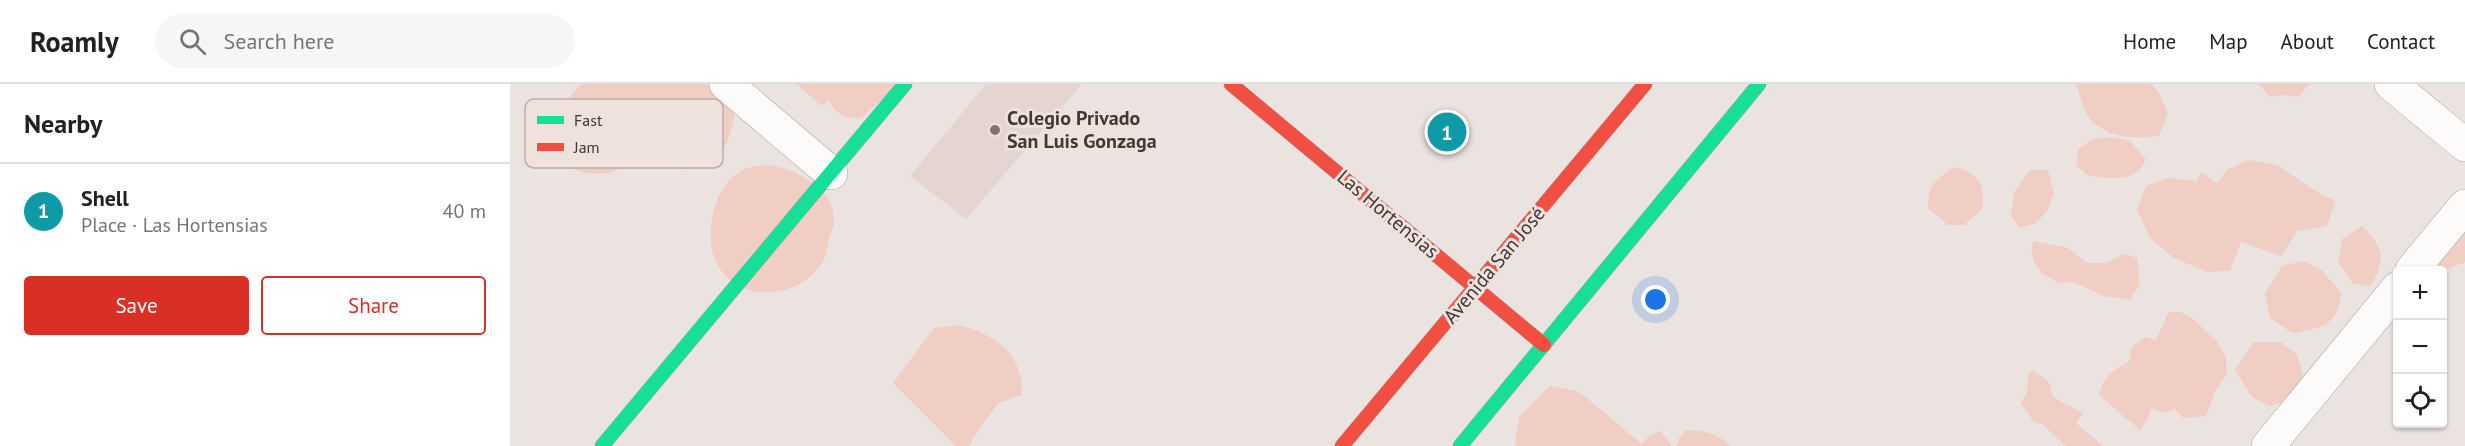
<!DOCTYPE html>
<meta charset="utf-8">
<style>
:root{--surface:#fff;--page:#f6f6f6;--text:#202124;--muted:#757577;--line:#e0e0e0;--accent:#d93025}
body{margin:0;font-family:"PT Sans",sans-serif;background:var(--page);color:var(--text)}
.controls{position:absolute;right:18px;bottom:18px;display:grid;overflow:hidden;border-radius:6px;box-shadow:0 2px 4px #0004}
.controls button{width:54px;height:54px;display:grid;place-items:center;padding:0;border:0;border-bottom:2px solid var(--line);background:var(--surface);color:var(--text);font:30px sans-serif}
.you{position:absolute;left:1146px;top:216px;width:21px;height:21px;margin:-15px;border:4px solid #fff;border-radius:50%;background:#1a73e8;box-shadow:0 0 0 9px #1a73e833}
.badge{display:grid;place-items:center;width:39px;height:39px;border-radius:50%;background:var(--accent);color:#fff;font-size:20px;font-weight:700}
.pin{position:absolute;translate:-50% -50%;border:3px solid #fff;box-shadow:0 2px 6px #0006}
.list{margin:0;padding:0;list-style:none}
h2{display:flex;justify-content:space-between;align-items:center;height:78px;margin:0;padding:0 24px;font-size:26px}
h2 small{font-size:20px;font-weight:400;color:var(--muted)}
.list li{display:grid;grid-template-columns:39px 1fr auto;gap:18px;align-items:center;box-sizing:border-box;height:96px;padding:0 24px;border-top:2px solid var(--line)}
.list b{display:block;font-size:22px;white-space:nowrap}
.list p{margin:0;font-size:20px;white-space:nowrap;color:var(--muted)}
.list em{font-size:20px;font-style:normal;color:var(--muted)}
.actions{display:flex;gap:12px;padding:18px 24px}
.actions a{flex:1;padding:14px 0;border:2px solid var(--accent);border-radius:6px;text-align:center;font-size:21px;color:var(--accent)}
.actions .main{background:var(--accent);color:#fff}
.icon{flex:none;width:33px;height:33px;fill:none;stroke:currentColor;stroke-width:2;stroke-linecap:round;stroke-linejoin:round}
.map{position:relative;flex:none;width:1955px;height:362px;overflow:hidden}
header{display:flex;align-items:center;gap:36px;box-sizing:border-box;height:84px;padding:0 30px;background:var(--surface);border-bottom:2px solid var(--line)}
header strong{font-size:28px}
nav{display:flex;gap:33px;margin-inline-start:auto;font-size:21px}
.search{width:420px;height:54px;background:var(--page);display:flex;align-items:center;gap:15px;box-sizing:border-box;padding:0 21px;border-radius:33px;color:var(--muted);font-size:22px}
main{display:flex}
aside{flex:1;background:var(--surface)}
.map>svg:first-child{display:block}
.built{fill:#e4d5d0}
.green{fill:#f1cec3}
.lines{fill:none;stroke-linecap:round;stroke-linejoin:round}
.street-casing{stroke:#a8a2a0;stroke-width:34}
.fast-casing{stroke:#a8a2a0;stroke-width:15}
.jam-casing{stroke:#a8a2a0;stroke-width:15}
.street{stroke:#fcfbfa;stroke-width:33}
.fast{stroke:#16e098;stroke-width:14}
.jam{stroke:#f24e42;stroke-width:14}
.poi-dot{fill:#7b7472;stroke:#efe1dc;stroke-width:2}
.labels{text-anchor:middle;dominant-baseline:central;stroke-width:6;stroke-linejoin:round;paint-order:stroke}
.poi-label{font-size:20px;font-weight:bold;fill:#3f3937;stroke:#efe1dc;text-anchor:start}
.street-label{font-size:20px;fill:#3f3937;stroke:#efe1dc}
.key{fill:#efe1dc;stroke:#baafaa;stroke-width:1.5}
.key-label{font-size:16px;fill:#3f3937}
</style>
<header>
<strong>Roamly</strong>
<div class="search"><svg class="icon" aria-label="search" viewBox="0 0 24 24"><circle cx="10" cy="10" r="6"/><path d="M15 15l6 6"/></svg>Search here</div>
<nav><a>Home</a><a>Map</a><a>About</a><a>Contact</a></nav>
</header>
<main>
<aside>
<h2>Nearby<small></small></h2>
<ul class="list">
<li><span class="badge" style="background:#0f9aa8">1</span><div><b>Shell</b><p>Place · Las Hortensias</p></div><em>40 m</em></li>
</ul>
<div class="actions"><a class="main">Save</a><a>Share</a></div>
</aside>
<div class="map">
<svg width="1955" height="362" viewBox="0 0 1955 362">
<rect width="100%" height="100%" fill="#ebe3e0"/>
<path class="built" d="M 476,0 L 572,0 L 456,135 L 400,92 Z"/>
<path class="green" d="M 72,0 L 229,0 C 223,38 223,85 173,85 C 155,85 145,78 133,66 C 110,98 61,99 41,63 C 46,40 53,15 72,0 Z
M 286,0 L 390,0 L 351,34 C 334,34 326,31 318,15 L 312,22 Z
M 1566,0 L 1642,0 L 1650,11 L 1658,30 L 1649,52 C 1621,56 1584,53 1573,22 C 1570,15 1569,7 1566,0 Z
M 1749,0 L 1799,0 L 1789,13 L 1774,11 L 1760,13 Z
M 1596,53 L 1619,56 L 1636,75 C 1626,100 1599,95 1576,91 L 1566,81 L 1568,65 L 1582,56 Z
M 1739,76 L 1768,81 L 1800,104 L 1825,117 L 1817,142 L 1787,147 L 1771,172 L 1731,158 L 1720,187 L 1697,188 L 1664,174 L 1640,154 L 1627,126 L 1636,102 L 1657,94 L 1687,97 L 1691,88 L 1707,99 L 1718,85 Z
M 261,81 C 291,88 326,104 324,141 C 323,145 320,149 319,154 C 316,170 316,177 303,190 C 274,217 225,216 206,178 C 194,153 203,106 226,90 C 237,82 248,81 261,81 Z
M 1444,83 C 1471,91 1473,96 1473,124 L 1454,141 L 1438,141 L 1418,124 C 1418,100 1425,96 1444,83 Z
M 1520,86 L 1538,86 L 1544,109 L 1538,125 L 1527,139 L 1509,144 L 1501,132 L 1504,109 Z
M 1955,133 L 1955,178 L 1938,185 L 1933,192 L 1932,186 L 1907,186 Z
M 1852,142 C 1874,164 1876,174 1861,202 L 1843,200 L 1828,179 L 1832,155 Z
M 1524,157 L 1558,164 L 1577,179 L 1596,179 L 1615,170 L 1627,174 L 1630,200 L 1620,216 L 1594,212 L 1563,198 L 1549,199 L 1531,189 L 1524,178 L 1521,165 Z
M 1793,177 L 1812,186 L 1831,209 C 1827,243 1812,244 1782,249 L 1760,234 L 1755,210 L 1772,182 Z
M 1659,228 L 1670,228 L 1681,233 L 1707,257 L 1716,273 L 1717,290 L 1705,308 L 1696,332 L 1673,334 L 1664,324 C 1656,331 1651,328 1641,324 L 1637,336 L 1630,346 L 1589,311 C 1594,292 1601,287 1619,278 L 1622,263 L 1635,253 L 1646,256 Z
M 449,241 C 486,251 513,269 512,311 L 488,319 L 458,362 L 446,362 L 383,299 L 424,244 Z
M 1744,258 L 1771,258 L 1787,271 L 1793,292 L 1783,316 L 1759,322 L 1741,312 L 1725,286 Z
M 1524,287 L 1539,298 L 1543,313 L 1573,329 L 1566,339 L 1593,362 L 1556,362 L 1533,341 L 1523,337 L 1511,319 L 1517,308 L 1519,288 Z
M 1040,302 L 1068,307 L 1132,360 L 1139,352 L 1150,347 L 1163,362 L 1005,362 L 1009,333 Z
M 1176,346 C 1193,347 1208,348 1220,362 L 1166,362 L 1169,354 Z"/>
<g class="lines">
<defs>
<path id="street" d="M 216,0 L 321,89
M 1881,0 L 1955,61
M 1902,186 L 1955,122
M 1758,362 L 1888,204"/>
<path id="fast" d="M 92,362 L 395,0
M 950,362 L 1249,0"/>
<path id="jam" d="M 721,0 L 1034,261
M 832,362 L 1135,0"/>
</defs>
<use href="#street" class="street-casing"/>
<use href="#fast" class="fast-casing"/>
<use href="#jam" class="jam-casing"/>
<use href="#street" class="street"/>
<use href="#fast" class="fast"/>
<use href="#jam" class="jam"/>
</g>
<circle class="poi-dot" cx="485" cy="46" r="6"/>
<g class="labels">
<g class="poi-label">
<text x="497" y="34">Colegio Privado<tspan x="497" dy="23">San Luis Gonzaga</tspan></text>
</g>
<g class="street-label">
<text transform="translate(878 130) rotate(40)">Las Hortensias</text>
<text transform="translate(984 181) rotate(-50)">Avenida San José</text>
</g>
</g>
<rect x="15" y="15" width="198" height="69" rx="9" class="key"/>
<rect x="27" y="32" width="27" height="8" fill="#16e098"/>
<rect x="27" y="59" width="27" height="8" fill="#f24e42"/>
<g class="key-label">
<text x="64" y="42">Fast</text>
<text x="64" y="69">Jam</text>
</g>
</svg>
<div class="controls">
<button>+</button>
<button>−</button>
<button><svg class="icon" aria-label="locate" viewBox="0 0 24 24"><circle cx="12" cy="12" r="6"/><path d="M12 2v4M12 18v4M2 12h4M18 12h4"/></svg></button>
</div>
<div class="you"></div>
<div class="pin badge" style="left:937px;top:48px;background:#0f9aa8">1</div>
</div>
</main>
